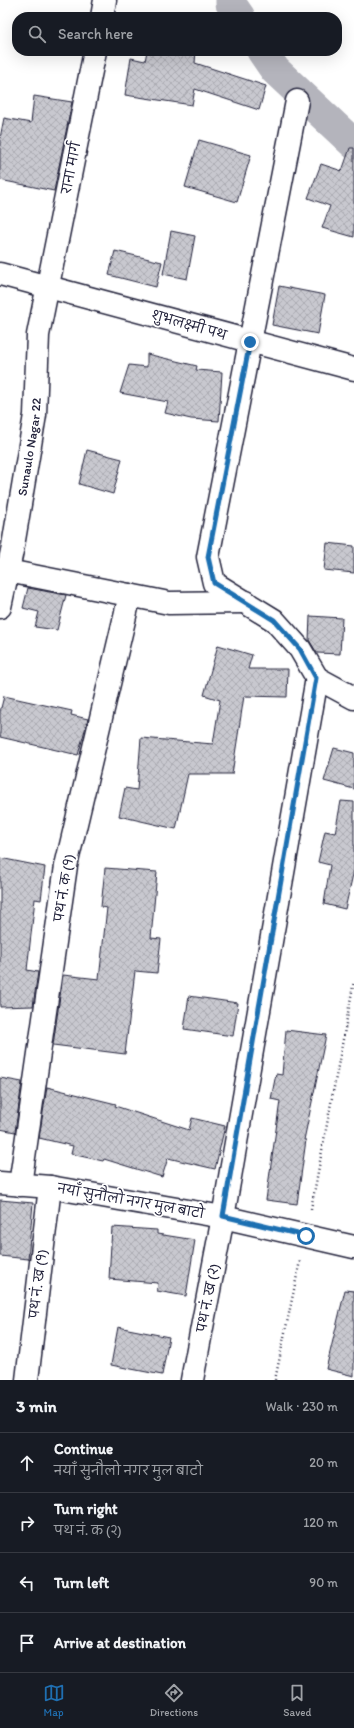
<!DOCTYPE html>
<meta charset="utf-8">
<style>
:root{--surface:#171b24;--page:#20242c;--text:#f1f3f6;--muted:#9ea1a6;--line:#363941;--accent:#1f6fb2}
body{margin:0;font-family:Itim,"Playpen Sans Deva",sans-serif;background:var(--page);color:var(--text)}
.stop{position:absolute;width:12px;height:12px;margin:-9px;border:3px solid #1f6fb2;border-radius:50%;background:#fff}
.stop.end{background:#1f6fb2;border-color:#fff;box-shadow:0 1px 4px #0008}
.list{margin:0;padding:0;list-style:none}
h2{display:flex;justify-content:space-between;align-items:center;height:52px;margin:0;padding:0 16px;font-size:17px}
h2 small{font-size:13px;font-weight:400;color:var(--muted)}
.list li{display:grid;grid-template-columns:26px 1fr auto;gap:12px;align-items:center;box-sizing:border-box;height:60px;padding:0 16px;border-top:1px solid var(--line)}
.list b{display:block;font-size:15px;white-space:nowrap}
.list p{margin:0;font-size:13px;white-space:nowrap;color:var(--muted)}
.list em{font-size:13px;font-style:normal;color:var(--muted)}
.icon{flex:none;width:22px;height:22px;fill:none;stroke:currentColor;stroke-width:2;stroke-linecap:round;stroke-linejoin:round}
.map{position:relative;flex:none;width:354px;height:1380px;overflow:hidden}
.search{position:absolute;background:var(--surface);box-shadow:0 4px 16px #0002;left:12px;right:12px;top:12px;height:44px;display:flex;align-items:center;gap:10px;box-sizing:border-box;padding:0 14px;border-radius:16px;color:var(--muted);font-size:15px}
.sheet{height:292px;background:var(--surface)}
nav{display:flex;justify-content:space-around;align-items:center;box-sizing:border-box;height:56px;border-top:1px solid var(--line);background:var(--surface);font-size:11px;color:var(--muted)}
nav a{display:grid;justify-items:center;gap:2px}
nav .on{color:var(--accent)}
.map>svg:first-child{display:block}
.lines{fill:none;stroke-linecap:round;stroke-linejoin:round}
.canal{stroke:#b4b4bc;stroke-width:31}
.building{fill:url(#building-cross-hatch);stroke:#22223b}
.minor-casing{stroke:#22223b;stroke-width:25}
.path{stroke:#22223b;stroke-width:2.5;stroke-dasharray:1 3;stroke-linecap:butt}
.minor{stroke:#fff;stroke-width:22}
.route{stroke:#1f6fb2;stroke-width:5}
.labels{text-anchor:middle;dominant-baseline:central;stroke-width:3.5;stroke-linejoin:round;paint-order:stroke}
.street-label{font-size:13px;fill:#22223b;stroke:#fff}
</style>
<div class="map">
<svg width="354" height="1380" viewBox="0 0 354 1380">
<defs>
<pattern id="building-cross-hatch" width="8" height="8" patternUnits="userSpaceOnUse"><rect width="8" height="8" fill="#c8c8cf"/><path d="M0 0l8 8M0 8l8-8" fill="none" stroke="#acacb3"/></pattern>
</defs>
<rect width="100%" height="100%" fill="#fff"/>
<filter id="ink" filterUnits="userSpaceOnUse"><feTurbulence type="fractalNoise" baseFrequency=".025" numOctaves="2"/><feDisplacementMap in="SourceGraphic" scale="8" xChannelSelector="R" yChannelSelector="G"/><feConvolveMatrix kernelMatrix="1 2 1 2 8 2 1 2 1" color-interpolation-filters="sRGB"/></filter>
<g filter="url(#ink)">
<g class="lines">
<path class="canal" d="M 231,0 L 231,4 L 240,17
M 262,51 L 275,70 L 354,144"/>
</g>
<path class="building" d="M 147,51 L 196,51 L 195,63 L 266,86 L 259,110 L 195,89 L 192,105 L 125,95 L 131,58 L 145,61 Z
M 34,96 L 72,102 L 54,191 L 0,180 L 0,138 L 4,118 L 31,123 Z
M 199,140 L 251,155 L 237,202 L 185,187 Z
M 350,148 L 354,148 L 354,237 L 322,228 L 330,206 L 308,198 L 321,164 L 342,171 Z
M 171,231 L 195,236 L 187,279 L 163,274 Z
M 115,251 L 162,262 L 156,287 L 109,275 Z
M 279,286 L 325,295 L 318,334 L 272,325 Z
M 147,354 L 197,366 L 196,370 L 222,372 L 219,421 L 191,419 L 165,413 L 168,402 L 120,393 L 129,365 L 147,367 Z
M 87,450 L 122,459 L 113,494 L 79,484 Z
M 327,543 L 354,546 L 354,573 L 324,570 Z
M 28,588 L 66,595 L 57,630 L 35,627 L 39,612 L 23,608 Z
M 310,616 L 342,618 L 340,654 L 317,653 L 309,640 Z
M 218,645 L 252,655 L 248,669 L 288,669 L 287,697 L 244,696 L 232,774 L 188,774 L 176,829 L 119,816 L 125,788 L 137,790 L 141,738 L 213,744 L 220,700 L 204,695 Z
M 4,696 L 72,711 L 71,715 L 88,719 L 78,755 L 0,737 L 0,712 Z
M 334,748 L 354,753 L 354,789 L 324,781 Z
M 341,801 L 354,802 L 354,870 L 345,909 L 324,904 L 330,865 L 318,862 L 325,831 L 335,833 Z
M 0,858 L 45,867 L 41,900 L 35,899 L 27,970 L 38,972 L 33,1006 L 0,1007 Z
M 105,868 L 157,872 L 151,938 L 161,939 L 157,973 L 135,971 L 125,1054 L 53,1045 L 63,975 L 99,979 L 107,908 L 101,907 Z
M 189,996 L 238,1003 L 233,1036 L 184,1029 Z
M 286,1030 L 326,1035 L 304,1140 L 306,1140 L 297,1204 L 266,1200 L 280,1101 L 271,1099 L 276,1074 L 282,1075 Z
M 0,1078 L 22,1082 L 15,1132 L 0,1129 Z
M 47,1087 L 116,1104 L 115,1106 L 189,1130 L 192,1118 L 225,1126 L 215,1169 L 168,1158 L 162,1177 L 104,1159 L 103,1161 L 71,1154 L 73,1146 L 39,1138 Z
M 0,1200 L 33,1203 L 28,1259 L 0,1256 Z
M 112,1227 L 157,1230 L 157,1234 L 195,1240 L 186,1296 L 157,1291 L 158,1283 L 109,1279 Z
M 345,1290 L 354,1291 L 354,1376 L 326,1369 Z
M 118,1327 L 169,1337 L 162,1375 L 111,1365 Z"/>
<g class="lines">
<defs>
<g id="minor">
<path d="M 102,17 L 105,0"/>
<path d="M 297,101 L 208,557 L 214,583 L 274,620 L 300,649 L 317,678"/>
<path d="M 0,274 L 354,369"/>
<path d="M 0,571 L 8,571 L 169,603 L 246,602"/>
<path id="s1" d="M 0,607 L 13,546 L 35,415 L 38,335 L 95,51"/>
<path d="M 317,678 L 354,698"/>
<path d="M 0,1183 L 50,1187 L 223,1217 L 354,1247"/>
<path d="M 20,1185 L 66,866 L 130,595"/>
<path d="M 27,1380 L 50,1187"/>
<path d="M 192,1380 L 223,1217 L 317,678"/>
</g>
</defs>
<use href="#minor" class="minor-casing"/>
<path class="path" d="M 311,1209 L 354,981
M 275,1380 L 300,1261"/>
<use href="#minor" class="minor"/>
</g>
</g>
<g class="lines" filter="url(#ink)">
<path class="route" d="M 250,342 L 208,557 L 214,583 L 274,620 L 300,649 L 316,678 L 223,1216 L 306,1236"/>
</g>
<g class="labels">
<g class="street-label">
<text transform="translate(71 168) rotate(-79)">राना मार्ग</text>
<text transform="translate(189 325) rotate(16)">शुभलक्ष्मी पथ</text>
<text stroke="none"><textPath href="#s1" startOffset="163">Sunaulo Nagar 22</textPath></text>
<text transform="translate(64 888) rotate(-81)">पथ नं. क (१)</text>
<text transform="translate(131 1201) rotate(10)">नयाँ सुनौलो नगर मुल बाटो</text>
<text transform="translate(38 1284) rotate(-83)">पथ नं. ख (१)</text>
<text transform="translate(208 1298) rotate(-79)">पथ नं. ख (२)</text>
</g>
</g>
</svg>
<div class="stop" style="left:306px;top:1236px"></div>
<div class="stop end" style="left:250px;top:342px"></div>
<div class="search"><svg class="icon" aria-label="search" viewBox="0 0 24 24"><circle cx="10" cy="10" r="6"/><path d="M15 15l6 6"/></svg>Search here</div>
</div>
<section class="sheet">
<h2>3 min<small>Walk · 230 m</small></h2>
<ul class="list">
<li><svg class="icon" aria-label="ahead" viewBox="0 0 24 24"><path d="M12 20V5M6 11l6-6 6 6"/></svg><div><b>Continue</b><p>नयाँ सुनौलो नगर मुल बाटो</p></div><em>20 m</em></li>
<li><svg class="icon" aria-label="right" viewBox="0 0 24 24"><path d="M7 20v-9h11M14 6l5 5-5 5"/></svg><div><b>Turn right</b><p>पथ नं. क (२)</p></div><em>120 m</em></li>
<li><svg class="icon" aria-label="left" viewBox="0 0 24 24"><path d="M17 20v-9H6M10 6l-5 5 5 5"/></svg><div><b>Turn left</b></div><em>90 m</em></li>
<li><svg class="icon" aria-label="arrive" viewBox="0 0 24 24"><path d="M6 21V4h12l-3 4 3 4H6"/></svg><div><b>Arrive at destination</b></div></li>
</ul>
</section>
<nav>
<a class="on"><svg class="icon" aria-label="map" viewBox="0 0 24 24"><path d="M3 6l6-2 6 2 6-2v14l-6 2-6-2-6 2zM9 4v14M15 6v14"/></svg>Map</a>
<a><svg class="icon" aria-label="directions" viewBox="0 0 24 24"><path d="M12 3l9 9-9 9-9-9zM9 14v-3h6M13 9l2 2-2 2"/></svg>Directions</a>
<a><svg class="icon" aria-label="saved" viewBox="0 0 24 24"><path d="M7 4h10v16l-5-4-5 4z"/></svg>Saved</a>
</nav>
